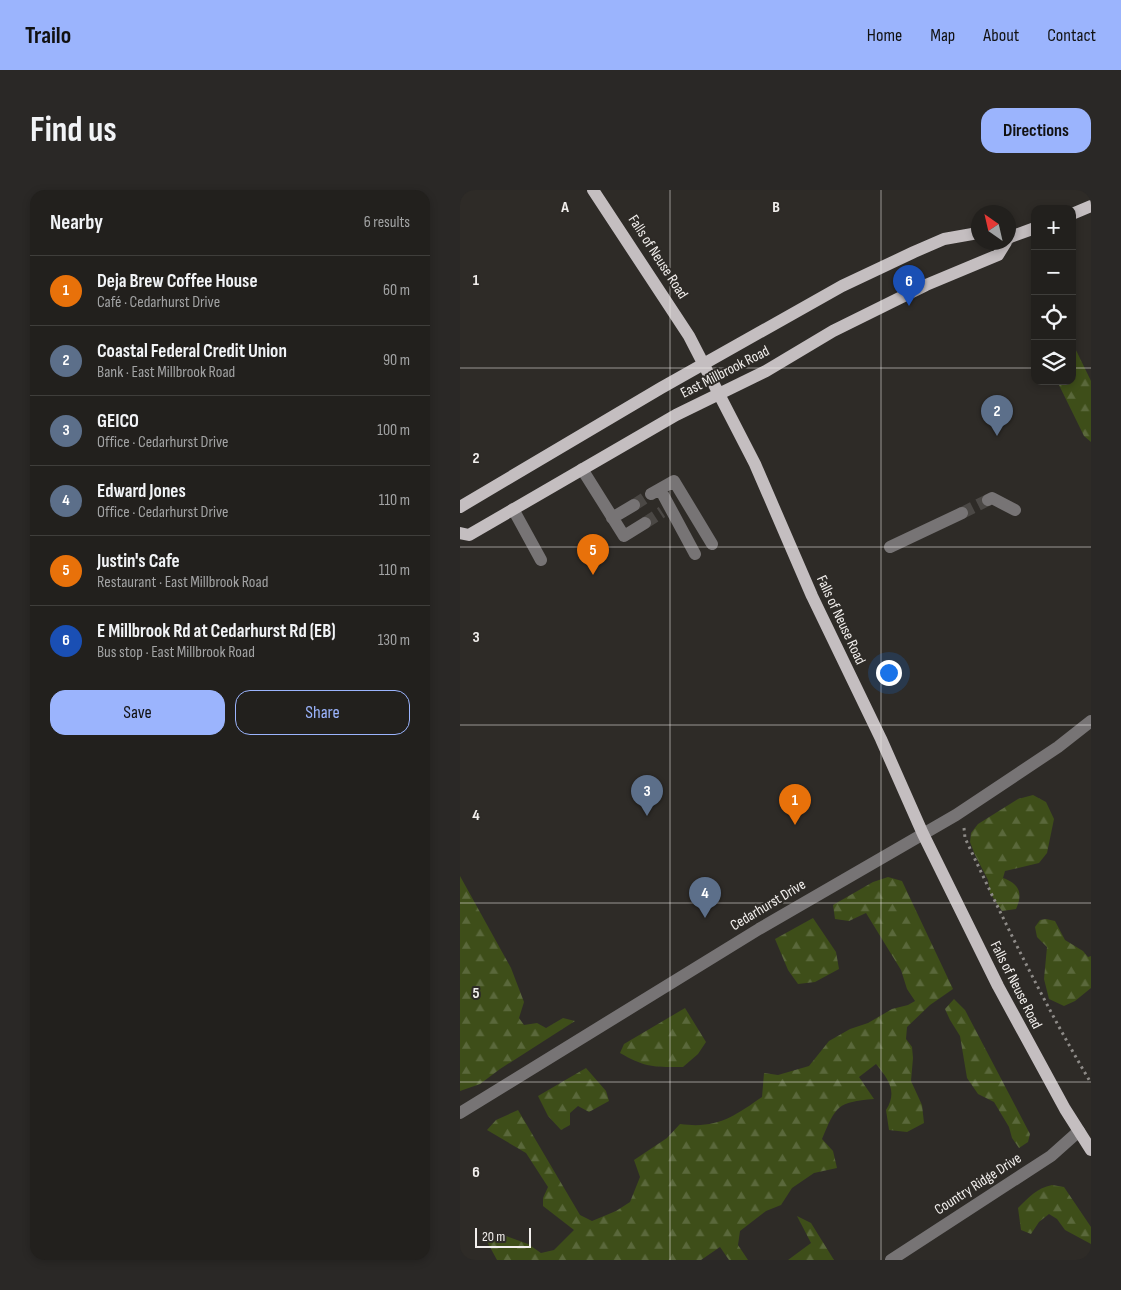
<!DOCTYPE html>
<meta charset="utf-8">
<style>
:root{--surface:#22201d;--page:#2a2826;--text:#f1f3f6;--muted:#a2a3a4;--line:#3f3e3b;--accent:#9bb4fd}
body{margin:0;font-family:"Sofia Sans Condensed",sans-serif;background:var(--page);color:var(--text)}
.controls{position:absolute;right:15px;top:15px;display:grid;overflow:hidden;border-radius:10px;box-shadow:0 2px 8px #0003}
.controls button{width:45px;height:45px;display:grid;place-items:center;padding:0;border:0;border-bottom:1px solid var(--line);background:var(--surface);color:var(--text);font:25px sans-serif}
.compass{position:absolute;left:511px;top:15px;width:45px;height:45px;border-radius:50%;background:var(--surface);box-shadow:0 2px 8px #0003;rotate:326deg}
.scale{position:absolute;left:15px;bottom:12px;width:56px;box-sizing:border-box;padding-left:5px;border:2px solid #f2efed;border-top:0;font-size:14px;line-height:18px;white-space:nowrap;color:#f2efed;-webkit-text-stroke:4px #2e2b27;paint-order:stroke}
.you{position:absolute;left:428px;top:482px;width:18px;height:18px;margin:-12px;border:4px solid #fff;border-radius:50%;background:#1a73e8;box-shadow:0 0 0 8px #1a73e833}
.badge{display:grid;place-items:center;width:32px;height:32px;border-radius:50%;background:var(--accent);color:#fff;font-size:16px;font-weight:700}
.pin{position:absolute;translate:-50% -41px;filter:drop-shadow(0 1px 2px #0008)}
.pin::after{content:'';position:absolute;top:26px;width:18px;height:15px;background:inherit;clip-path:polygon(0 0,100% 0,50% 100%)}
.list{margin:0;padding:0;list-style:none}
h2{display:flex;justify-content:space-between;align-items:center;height:65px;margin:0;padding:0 20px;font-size:21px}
h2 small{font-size:16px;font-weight:400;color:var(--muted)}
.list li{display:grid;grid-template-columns:32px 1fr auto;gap:15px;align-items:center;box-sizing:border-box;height:70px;padding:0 20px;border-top:1px solid var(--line)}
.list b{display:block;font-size:19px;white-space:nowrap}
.list p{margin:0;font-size:16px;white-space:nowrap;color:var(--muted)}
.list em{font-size:16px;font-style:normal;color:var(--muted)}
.actions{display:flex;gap:10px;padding:15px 20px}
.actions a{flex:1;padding:11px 0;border:1px solid var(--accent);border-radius:15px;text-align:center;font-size:18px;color:var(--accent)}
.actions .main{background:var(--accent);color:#111}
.icon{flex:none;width:28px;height:28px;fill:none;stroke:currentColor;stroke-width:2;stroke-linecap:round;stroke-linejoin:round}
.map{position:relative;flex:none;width:631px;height:1070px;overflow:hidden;border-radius:15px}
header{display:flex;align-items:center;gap:30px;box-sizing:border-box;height:70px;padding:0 25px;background:var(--accent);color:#111}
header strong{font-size:24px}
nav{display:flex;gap:28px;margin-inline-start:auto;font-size:18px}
.intro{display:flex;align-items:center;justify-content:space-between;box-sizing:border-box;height:120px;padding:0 30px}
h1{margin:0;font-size:35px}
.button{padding:12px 22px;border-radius:15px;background:var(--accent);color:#111;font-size:18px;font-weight:700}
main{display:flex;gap:30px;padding:0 30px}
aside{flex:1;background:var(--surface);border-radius:15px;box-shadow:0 2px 8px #0003}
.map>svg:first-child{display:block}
.forest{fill:url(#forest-firs)}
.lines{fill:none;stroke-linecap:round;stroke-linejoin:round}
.minor-tunnel{stroke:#4b4845;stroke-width:12;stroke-dasharray:12 6;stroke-linecap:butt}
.path{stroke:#8e8b88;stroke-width:3;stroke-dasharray:2.5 4;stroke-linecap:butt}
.minor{stroke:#777475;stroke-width:12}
.major{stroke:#c4bec0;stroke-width:12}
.grid{fill:none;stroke:#f2efed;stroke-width:1;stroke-opacity:0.55}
.labels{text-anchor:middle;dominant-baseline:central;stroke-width:4;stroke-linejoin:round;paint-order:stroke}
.street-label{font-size:15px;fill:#f2efed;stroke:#2e2b27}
.grid-label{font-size:16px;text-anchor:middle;font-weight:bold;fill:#f2efed;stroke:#2e2b27;stroke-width:4;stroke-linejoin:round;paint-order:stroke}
</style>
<header>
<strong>Trailo</strong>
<nav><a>Home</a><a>Map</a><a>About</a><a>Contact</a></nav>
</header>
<div class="intro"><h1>Find us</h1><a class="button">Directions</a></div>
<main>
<aside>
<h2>Nearby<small>6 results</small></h2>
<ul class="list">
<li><span class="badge" style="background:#e8710a">1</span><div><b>Deja Brew Coffee House</b><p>Café · Cedarhurst Drive</p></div><em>60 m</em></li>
<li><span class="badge" style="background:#5c6f8a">2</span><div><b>Coastal Federal Credit Union</b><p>Bank · East Millbrook Road</p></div><em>90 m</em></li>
<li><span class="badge" style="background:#5c6f8a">3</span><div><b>GEICO</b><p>Office · Cedarhurst Drive</p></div><em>100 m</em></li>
<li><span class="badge" style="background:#5c6f8a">4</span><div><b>Edward Jones</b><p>Office · Cedarhurst Drive</p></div><em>110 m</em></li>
<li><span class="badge" style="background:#e8710a">5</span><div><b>Justin's Cafe</b><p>Restaurant · East Millbrook Road</p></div><em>110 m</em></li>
<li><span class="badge" style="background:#1a4fb4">6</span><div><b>E Millbrook Rd at Cedarhurst Rd (EB)</b><p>Bus stop · East Millbrook Road</p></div><em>130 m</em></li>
</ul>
<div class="actions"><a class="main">Save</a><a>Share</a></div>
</aside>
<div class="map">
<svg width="631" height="1070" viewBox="0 0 631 1070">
<defs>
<pattern id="forest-firs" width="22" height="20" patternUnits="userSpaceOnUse" patternTransform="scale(1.25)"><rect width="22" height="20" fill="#3e4e19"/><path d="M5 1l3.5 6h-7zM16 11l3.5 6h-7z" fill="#5a683b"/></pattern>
</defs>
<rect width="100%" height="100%" fill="#2e2b27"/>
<path class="forest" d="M 613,154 L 631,191 L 631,252 L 624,246 L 597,191 L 612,191 Z
M 573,605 L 586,612 L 594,629 L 587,663 L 579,673 L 545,681 L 543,688 C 560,694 563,704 556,719 L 542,721 L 530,703 L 528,690 L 515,665 L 510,652 L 511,643 L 518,634 L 558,609 Z
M 0,686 L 51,778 L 64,812 L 59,828 L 64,835 L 77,833 L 86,838 L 103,828 L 115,831 L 40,879 L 20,894 L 0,901 Z
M 428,687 L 442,691 L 493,799 L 470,815 L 447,837 L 446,849 L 452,857 L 453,868 L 451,891 L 462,915 L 464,933 L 447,942 L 429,940 L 426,920 C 438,901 428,889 416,874 L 399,887 L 414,909 C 377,912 376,916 362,949 L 373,961 L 377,978 L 354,983 L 332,998 L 321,1015 L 306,1021 L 280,1041 L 278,1055 L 288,1070 L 269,1070 L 260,1057 L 241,1070 L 37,1070 L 25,1048 L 38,1043 L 68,1054 L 81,1063 L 94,1060 L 114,1040 L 83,1016 L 83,1008 L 88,997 L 66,963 L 27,940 L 36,930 L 58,920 L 120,1025 L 132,1031 L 156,1021 L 170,1012 L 180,987 L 174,970 L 207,948 L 220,934 C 257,939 273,927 302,907 L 304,883 L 318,885 L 349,876 L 369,851 L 390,839 L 408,833 L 432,819 L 448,815 L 455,811 L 447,799 L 441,780 L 406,723 L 389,731 L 375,729 L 373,715 L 413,692 Z
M 353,728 L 376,762 L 379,779 L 355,792 L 338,794 L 328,780 L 315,749 Z
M 586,729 L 595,731 L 605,750 L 623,761 L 628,767 L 631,766 L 631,798 L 615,811 L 604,816 L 589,809 L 584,789 L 587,757 L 577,747 L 575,737 L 580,730 Z
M 494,809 L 505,820 L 570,944 L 568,952 L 559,958 L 552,948 L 549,937 L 534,912 L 518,904 L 507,888 L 500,846 L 490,830 L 485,819 Z
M 225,818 L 246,852 L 238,864 L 223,877 C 194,877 186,878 160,863 L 164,854 Z
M 126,878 L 146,901 L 149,911 L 129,922 L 118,916 L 110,923 L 110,935 L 101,940 L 88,926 L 78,906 Z
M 592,995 L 604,997 L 631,1037 L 631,1054 L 605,1040 L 597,1029 L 589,1024 L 579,1032 L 571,1044 L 561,1040 L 558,1018 C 569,1007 577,998 592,995 Z
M 337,1026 L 351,1033 L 374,1070 L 328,1070 L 351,1053 Z"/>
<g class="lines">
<path class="minor-tunnel" d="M 174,315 L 191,304
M 502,323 L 528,310
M 185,333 L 202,322"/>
<path class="path" d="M 504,638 L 505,648 C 544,731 584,814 631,893"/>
<path class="minor" d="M 122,279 L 164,346 L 185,333
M 200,299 L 235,364
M 191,304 L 214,291 L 252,354
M 528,310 L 532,308 L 555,320
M 53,319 L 81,370
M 152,328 L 174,315
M 430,357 L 502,323
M 0,923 L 299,739 L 496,625 L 598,557 L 631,531
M 431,1070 L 591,966 L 619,941"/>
<path class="major" d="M 133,0 L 229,146 L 295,274 L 352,406 L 421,549 L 463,644 L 538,796 L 605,919 L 631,960
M 612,24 L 631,16
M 548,49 L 550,47 L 575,38
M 0,317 L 201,198 L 382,96 L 454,62 L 484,49 L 518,43
M 0,343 L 9,345 L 216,225 L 306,181 L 373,141 L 466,95 L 538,65 L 546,52"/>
</g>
<path class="grid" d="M 210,0 L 210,1070M 421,0 L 421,1070M 0,178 L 575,178M 612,178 L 631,178M 0,357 L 631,357M 0,535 L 631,535M 0,713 L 631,713M 0,892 L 631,892"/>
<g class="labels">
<g class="street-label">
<text transform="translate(198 67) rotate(57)">Falls of Neuse Road</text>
<text transform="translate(265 182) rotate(-27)">East Millbrook Road</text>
<text transform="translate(381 430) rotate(65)">Falls of Neuse Road</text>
<text transform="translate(308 715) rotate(-31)">Cedarhurst Drive</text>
<text transform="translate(556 795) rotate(63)">Falls of Neuse Road</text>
<text transform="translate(518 994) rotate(-33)">Country Ridge Drive</text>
</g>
</g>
<g class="grid-label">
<text x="105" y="22">A</text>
<text x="316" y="22">B</text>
<text x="16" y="95">1</text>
<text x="16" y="273">2</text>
<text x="16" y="452">3</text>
<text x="16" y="630">4</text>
<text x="16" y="808">5</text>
<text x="16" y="987">6</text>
</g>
</svg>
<div class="controls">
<button>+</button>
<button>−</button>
<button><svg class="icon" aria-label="locate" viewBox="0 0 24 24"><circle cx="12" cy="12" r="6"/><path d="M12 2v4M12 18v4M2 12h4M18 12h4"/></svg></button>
<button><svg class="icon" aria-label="layers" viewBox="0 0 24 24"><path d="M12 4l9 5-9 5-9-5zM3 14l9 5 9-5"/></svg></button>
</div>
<svg class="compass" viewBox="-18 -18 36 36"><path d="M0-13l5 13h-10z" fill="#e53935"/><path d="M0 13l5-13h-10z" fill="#a2a3a4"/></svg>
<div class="scale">20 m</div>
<div class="you"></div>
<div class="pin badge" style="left:335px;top:635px;background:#e8710a">1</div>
<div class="pin badge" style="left:537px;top:246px;background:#5c6f8a">2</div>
<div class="pin badge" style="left:187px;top:626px;background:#5c6f8a">3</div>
<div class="pin badge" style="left:245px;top:728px;background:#5c6f8a">4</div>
<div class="pin badge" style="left:133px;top:385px;background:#e8710a">5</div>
<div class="pin badge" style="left:449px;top:116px;background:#1a4fb4">6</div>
</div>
</main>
